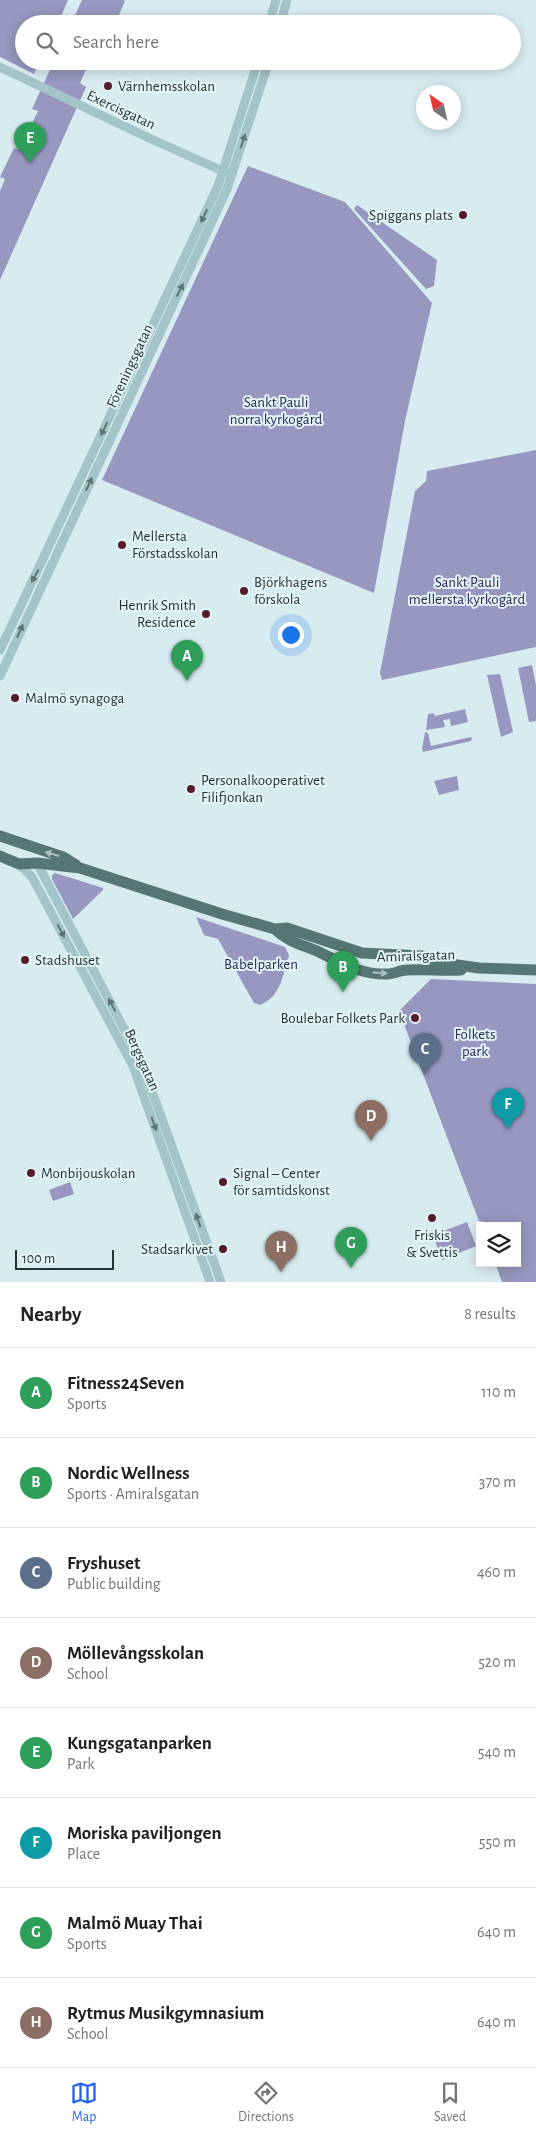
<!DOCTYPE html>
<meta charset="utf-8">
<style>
:root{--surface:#fff;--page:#f2f2f2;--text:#202124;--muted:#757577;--line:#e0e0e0;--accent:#2563eb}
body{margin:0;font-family:"Alegreya Sans",sans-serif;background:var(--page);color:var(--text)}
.controls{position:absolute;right:15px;bottom:15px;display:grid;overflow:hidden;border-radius:0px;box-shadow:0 2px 12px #0003}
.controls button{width:45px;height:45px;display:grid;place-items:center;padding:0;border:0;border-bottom:1px solid var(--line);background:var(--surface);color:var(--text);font:25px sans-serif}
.compass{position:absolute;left:416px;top:85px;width:45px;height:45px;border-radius:50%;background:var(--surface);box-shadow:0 2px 12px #0003;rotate:326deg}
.scale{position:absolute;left:15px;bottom:12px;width:99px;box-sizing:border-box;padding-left:5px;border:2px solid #253333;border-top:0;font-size:14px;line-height:18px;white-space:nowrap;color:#253333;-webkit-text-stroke:4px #e3f4f9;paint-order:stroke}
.you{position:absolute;left:290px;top:634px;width:18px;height:18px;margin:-12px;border:4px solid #fff;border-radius:50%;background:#1a73e8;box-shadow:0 0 0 8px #1a73e833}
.badge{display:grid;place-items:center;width:32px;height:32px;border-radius:50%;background:var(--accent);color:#fff;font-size:16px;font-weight:700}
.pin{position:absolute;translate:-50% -41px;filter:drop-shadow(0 1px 2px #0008)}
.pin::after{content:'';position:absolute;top:26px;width:18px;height:15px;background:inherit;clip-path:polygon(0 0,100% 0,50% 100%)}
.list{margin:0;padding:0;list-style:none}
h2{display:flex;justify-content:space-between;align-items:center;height:65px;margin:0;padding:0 20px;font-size:21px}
h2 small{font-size:16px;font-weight:400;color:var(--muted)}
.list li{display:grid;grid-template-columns:32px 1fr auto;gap:15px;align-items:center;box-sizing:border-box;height:90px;padding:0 20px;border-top:1px solid var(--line)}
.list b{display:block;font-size:19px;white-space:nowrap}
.list p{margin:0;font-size:16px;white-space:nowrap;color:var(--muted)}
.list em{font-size:16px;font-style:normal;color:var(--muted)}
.icon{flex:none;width:28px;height:28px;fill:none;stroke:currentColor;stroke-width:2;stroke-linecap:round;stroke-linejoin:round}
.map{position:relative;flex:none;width:536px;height:1282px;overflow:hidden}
.search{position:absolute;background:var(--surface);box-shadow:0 2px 12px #0003;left:15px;right:15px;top:15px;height:55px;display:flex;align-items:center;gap:12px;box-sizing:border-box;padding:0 18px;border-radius:28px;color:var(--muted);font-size:19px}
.sheet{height:785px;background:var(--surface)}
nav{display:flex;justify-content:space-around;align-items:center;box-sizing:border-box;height:70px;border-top:1px solid var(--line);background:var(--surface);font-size:14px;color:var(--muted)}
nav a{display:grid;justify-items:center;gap:2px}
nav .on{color:var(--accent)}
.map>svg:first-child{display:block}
.green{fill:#9797bf}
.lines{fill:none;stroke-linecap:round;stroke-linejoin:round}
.minor{stroke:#a3c4c8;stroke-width:9}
.major{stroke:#567676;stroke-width:11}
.oneway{fill:#5e7476}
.oneway2{fill:#abc2c5}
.poi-dot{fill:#541b2b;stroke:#e3f4f9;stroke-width:2}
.labels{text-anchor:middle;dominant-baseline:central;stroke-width:4;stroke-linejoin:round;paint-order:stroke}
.poi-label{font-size:15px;fill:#253333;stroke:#e3f4f9;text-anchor:start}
.street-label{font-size:15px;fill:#253333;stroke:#e3f4f9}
.park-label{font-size:15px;fill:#2a2952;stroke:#e3f4f9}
</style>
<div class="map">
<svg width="536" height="1282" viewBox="0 0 536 1282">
<rect width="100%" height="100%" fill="#d7ecf1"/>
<path class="green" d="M 0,0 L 68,0 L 58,24 L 24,24 L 24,61 L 40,61 L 34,74 L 0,57 Z
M 82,0 L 123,0 L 125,1 L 115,24 L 71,24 Z
M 54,61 L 90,61 L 80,83 L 86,87 L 0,280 L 0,191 L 5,179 L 0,177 L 14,148 L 19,150 L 38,111 L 32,109 Z
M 248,166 L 345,202 L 432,303 L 405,421 L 374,593 L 102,480 Z
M 357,205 L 437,260 L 434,286 L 426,289 L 354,209 Z
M 536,450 L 536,647 L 382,680 L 380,673 L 415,491 L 426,481 L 427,471 Z
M 532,665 L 536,685 L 536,721 L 529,722 L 518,668 Z
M 500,674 L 513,732 L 501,737 L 487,675 Z
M 465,709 L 468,722 L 451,726 L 450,719 L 443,720 L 445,727 L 426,730 L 428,714 L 433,713 L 435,716 Z
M 425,732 L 428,733 L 431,746 L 471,737 L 472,739 L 471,741 L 423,752 L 422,749 Z
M 457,776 L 459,790 L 439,795 L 434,781 Z
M 55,873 L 103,888 L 103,890 L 73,919 L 52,879 L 52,875 Z
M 196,917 L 285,947 L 289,955 C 283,974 281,997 260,1005 L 254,1003 L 218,939 L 204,935 Z
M 431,979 L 536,984 L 536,1282 L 502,1282 L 495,1263 L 517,1263 L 517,1226 L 486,1226 L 484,1222 L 479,1221 L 399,1011 Z
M 70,1182 L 74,1194 L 53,1201 L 49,1190 Z
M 467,1222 L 476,1246 L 442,1260 L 433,1235 Z"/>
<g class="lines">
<path class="minor" d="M 269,24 L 276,0
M 280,24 L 287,0
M 0,67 L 149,138 L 227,173
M 0,650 L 218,186 L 258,61
M 0,676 L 227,189 L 269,61
M 37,863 L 141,1061 L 221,1282
M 19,864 L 32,877 L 133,1066 L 210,1282"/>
<path class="major" d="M 0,836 L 63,857 L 76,865
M 0,856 L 19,864 L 37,863 L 80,868 L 222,914 L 275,929 L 287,928 L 362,953 L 422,956 L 450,964 L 479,968 L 536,970
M 275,929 C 289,943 305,945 323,954 C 344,964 362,975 388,974 C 394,974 400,970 407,970 C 425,969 443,971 461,970"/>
</g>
<defs><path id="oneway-solid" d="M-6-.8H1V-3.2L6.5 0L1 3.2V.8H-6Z" transform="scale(1.25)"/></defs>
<g class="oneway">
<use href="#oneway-solid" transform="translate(243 141) rotate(-71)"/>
<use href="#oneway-solid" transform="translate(204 216) rotate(115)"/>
<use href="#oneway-solid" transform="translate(180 290) rotate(-64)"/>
<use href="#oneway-solid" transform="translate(104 429) rotate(116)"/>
<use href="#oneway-solid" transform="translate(89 484) rotate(-65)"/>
<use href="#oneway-solid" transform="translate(35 576) rotate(119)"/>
<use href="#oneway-solid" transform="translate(20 631) rotate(-66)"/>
<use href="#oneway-solid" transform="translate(61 931) rotate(62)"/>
<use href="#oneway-solid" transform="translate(112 1005) rotate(-118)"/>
<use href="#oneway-solid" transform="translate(154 1124) rotate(70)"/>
<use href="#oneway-solid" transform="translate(198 1220) rotate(-109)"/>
</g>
<g class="oneway2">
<use href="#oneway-solid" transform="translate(52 854) rotate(-164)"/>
<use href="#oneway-solid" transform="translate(380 973) rotate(4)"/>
</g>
<g class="poi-dot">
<circle cx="108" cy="86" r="5"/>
<circle cx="463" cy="215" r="5"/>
<circle cx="122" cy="545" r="5"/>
<circle cx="244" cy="591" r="5"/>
<circle cx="206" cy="614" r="5"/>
<circle cx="15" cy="698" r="5"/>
<circle cx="191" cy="789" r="5"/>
<circle cx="25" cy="960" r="5"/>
<circle cx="415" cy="1018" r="5"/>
<circle cx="31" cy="1173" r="5"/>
<circle cx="223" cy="1182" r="5"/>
<circle cx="432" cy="1218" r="5"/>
<circle cx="223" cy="1249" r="5"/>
</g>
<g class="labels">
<g class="poi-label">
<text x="118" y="86">Värnhemsskolan</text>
<text x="453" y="215" text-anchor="end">Spiggans plats</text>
<text x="132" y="536">Mellersta<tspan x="132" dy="17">Förstadsskolan</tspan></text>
<text x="254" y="582">Björkhagens<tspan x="254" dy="17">förskola</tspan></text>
<text x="196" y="605" text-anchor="end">Henrik Smith<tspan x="196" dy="17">Residence</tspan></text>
<text x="25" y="698">Malmö synagoga</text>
<text x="201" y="780">Personalkooperativet<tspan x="201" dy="17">Filifjonkan</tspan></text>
<text x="35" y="960">Stadshuset</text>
<text x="405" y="1018" text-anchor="end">Boulebar Folkets Park</text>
<text x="41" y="1173">Monbijouskolan</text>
<text x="233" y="1173">Signal – Center<tspan x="233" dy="17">för samtidskonst</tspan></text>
<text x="432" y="1235" text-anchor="middle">Friskis<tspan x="432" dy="17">&amp; Svettis</tspan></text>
<text x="213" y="1249" text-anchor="end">Stadsarkivet</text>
</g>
<g class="street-label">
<text transform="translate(121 110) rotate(25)">Exercisgatan</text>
<text transform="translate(130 366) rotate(-65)">Föreningsgatan</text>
<text transform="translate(416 956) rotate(-2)">Amiralsgatan</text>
<text transform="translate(142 1060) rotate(66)">Bergsgatan</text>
</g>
<g class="park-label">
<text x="276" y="402">Sankt Pauli<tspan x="276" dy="17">norra kyrkogård</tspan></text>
<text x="467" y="582">Sankt Pauli<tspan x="467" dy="17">mellersta kyrkogård</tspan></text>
<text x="261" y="964">Babelparken</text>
<text x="475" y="1034">Folkets<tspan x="475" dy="17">park</tspan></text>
</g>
</g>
</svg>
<div class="controls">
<button><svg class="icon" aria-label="layers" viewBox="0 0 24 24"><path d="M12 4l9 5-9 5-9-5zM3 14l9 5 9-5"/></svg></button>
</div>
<svg class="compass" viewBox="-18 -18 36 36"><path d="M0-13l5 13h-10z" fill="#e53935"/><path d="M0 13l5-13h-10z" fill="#757577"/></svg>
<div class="scale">100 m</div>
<div class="you"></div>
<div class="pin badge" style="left:187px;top:681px;background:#2e9e5b">A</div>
<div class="pin badge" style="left:343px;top:992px;background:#2e9e5b">B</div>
<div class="pin badge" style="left:425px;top:1074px;background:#5c6f8a">C</div>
<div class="pin badge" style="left:371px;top:1141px;background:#8d6e63">D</div>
<div class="pin badge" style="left:30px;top:163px;background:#2e9e5b">E</div>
<div class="pin badge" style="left:508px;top:1129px;background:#0f9aa8">F</div>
<div class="pin badge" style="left:351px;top:1268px;background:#2e9e5b">G</div>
<div class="pin badge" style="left:281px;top:1272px;background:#8d6e63">H</div>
<div class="search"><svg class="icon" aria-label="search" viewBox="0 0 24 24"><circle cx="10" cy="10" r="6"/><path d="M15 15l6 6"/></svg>Search here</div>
</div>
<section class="sheet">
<h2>Nearby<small>8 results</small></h2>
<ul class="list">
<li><span class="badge" style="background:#2e9e5b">A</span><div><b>Fitness24Seven</b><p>Sports</p></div><em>110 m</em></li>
<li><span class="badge" style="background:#2e9e5b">B</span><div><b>Nordic Wellness</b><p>Sports · Amiralsgatan</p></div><em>370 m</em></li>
<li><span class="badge" style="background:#5c6f8a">C</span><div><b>Fryshuset</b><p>Public building</p></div><em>460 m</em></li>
<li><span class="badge" style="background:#8d6e63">D</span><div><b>Möllevångsskolan</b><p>School</p></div><em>520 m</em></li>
<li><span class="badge" style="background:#2e9e5b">E</span><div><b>Kungsgatanparken</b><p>Park</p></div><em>540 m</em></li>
<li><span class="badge" style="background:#0f9aa8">F</span><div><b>Moriska paviljongen</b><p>Place</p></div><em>550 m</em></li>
<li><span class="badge" style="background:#2e9e5b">G</span><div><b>Malmö Muay Thai</b><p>Sports</p></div><em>640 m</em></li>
<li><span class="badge" style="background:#8d6e63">H</span><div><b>Rytmus Musikgymnasium</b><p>School</p></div><em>640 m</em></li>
</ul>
</section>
<nav>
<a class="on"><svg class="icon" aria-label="map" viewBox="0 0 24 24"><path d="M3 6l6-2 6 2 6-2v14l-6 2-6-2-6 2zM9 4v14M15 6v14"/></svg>Map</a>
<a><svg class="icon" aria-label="directions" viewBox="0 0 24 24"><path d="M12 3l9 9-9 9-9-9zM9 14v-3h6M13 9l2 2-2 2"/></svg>Directions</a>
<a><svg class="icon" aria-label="saved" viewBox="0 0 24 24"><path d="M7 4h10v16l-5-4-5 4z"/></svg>Saved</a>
</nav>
